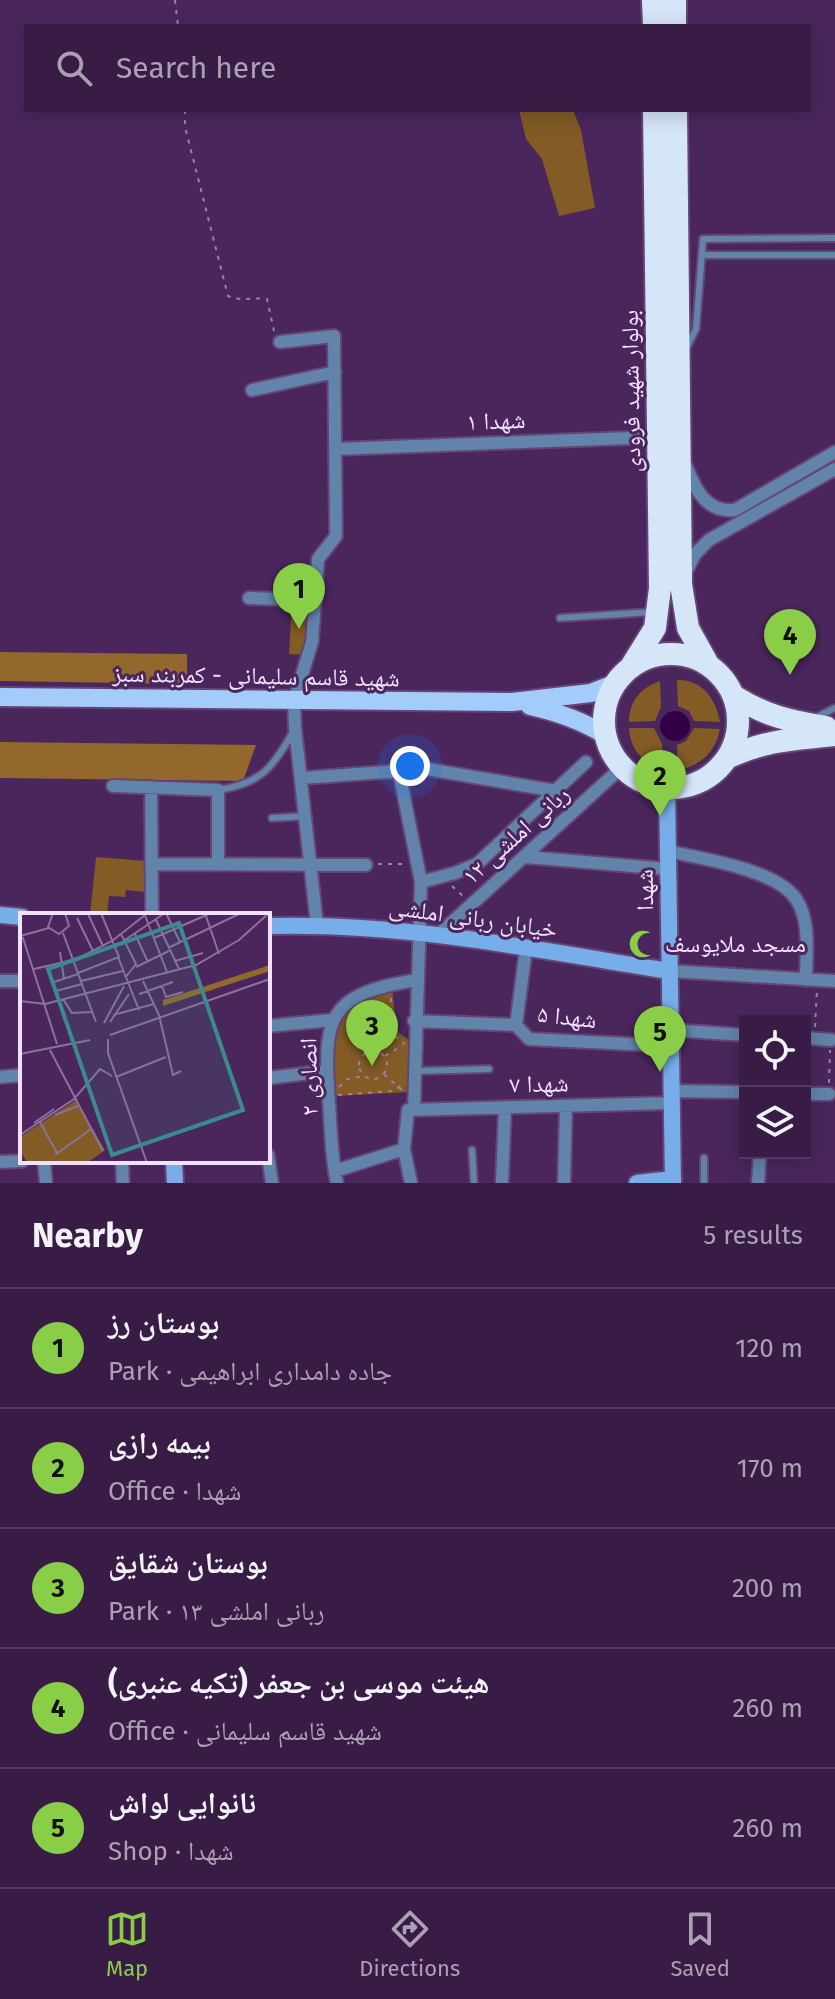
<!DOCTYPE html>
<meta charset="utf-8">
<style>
:root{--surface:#381c46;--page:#3f254d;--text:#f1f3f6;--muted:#aba1b3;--line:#523a5f;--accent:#8ace47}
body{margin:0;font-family:"Fira Sans","Noto Naskh Arabic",sans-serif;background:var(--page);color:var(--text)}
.controls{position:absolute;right:24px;bottom:24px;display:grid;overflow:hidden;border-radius:0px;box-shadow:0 4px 20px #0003}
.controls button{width:72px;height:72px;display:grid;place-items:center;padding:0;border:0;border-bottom:2px solid var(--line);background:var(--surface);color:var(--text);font:40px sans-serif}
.you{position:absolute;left:410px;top:766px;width:28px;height:28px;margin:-20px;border:6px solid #fff;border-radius:50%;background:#1a73e8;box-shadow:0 0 0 12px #1a73e833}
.badge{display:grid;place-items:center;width:52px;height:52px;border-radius:50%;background:var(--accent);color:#111;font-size:26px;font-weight:700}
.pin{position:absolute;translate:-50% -66px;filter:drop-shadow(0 2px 4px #0008)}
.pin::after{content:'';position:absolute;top:42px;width:28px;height:24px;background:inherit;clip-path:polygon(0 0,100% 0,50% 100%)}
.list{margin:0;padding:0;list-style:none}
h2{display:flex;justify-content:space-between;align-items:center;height:104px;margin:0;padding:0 32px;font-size:34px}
h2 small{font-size:26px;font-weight:400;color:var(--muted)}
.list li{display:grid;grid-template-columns:52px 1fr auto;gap:24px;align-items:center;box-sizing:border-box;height:120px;padding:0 32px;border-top:2px solid var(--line)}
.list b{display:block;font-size:30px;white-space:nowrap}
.list p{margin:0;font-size:26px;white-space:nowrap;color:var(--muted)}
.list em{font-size:26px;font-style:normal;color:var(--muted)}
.icon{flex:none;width:44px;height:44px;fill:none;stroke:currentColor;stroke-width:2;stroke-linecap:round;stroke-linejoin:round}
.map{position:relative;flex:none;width:835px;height:1183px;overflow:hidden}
.search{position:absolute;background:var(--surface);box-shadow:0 4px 20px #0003;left:24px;right:24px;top:24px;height:88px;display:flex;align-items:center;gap:20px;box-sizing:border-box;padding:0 28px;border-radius:0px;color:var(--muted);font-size:30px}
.sheet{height:704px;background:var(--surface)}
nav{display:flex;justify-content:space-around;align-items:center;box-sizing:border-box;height:112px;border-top:2px solid var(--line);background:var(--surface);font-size:22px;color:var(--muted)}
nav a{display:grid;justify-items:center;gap:4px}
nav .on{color:var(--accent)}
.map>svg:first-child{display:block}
.green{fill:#825b25}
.forest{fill:#93682d}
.water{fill:#310047}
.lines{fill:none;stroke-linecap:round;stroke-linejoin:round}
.lane-casing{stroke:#654476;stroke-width:10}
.street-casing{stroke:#654476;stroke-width:16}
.secondary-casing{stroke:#654476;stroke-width:20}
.primary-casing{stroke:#654476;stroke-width:22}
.highway-casing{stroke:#654476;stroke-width:26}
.path{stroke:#9c81ab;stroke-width:2;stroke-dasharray:4 6;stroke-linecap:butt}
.lane{stroke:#6284aa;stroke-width:6}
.street{stroke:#6284aa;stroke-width:12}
.secondary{stroke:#77ade9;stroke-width:16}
.primary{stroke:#a3ccfa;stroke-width:18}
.highway{stroke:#d6e6f9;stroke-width:22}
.labels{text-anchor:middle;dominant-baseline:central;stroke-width:6;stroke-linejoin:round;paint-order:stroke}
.street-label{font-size:24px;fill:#f1e1fc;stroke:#4a265d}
.poi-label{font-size:24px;fill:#f1e1fc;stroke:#4a265d;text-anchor:start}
.inset-road{fill:none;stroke:#8d719d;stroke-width:2}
.view{fill:#3c8b8a;fill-opacity:0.15;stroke:#3c8b8a;stroke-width:4}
.inset-edge{fill:none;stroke:#f1e1fc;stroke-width:4}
</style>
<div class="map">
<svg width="835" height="1183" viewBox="0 0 835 1183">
<rect width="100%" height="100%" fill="#4a265d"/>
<path class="green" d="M 519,110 L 573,110 L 581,130 L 595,208 L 559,216 L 542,159 L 526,139 Z
M 292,602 L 310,603 L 307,655 L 289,654 Z
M 677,680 C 702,679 716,699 720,722 L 694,721 L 689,711 L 678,706 Z
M 660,681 L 661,707 L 655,721 L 629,722 C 629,702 640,688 660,681 Z
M 629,728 L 654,728 L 662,744 L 663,769 C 643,763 630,750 629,728 Z
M 694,728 L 720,729 C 715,754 701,764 678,771 L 677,745 L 686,741 Z
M 96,857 L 146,861 L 144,892 L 126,890 L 125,897 L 109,896 L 107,915 L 90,915 Z
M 392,989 L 397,1031 L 410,1041 L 410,1092 L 335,1096 C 330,1029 321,1013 392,989 Z"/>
<path class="forest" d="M 0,652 L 187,654 L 187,684 L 0,681 Z
M 0,742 L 256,745 L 243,781 L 0,778 Z"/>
<path class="water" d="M660 726a15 15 0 1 1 30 0a15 15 0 1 1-30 0Z"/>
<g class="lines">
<defs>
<path id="lane" d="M 704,255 L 835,255
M 686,349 L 696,329 L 703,239 L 835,238
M 560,618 L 652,612
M 813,719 L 835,708
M 218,790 C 260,784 273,768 293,732
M 272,818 L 306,816
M 416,1071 L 489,1069
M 472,1150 L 474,1183
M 704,1158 L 704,1183"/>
<path id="street" d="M 280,342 L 334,336 L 336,536 L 318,559 L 312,642 L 294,701 L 295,728 L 317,925
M 252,390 L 335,372
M 335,449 L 658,437
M 686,466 C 695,489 706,513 735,510 L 835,452
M 685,574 L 695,554 L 709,540 L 835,469
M 249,598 L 315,600
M 399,772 L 421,882 L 414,1110
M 302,778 L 427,769 L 556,791
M 113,786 L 218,790 L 218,864
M 151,787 L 152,915
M 668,851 C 701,859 776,869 796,899 C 811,920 806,956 806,980
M 526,857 L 668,869
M 151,864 L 366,865
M 421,882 L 455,873 L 477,864 L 586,762
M 438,935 L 622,767
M 670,971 L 835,981
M 0,981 L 22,981
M 414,1021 L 516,1025 L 529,1039 L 671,1046
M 516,1025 L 526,949
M 268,1026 L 332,1020
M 671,1030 L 745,1035
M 805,1038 L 831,1040
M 0,1077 L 22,1075
M 268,1078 L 327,1071
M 672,1091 L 745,1092
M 805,1094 L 829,1094
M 268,1155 L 272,1183
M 44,1161 L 46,1183
M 122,1161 L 123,1183
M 0,1162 L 22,1161
M 335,1171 L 404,1149
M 337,1183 C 331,1157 331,1129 329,1103 C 323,1018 326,994 417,980
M 411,1183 L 404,1149 L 408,1110 L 672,1103
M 502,1183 L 505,1107
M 564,1183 L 566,1106
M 758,1183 L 760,1153"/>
<path id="secondary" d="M 667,788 L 673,1183
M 0,915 L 22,917
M 268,926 C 403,922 537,950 670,971
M 174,1161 L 175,1183
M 637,1183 L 673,1179"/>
<path id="primary" d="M 0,697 L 512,702 L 591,693 L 614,684
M 530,706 C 557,712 581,720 605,735"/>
<path id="highway" d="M 653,0 L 654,26
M 675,0 L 675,26
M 676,110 L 681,584 L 688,628 L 708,664
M604 721a67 67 0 1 1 134 0a67 67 0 1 1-134 0Z
M 632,665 L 655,628 L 660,588 L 654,110
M 734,696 C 766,716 789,721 826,727
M 729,757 C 770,739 791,740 835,735"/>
</defs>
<use href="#lane" class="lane-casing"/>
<use href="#street" class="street-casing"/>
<use href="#secondary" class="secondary-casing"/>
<use href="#primary" class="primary-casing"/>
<use href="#highway" class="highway-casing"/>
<path class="path" d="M 175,0 L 178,26
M 185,110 L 185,127 L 228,296 C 242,302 252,297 267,299 L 274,331
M 378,864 L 404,864
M 452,886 L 465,898
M 391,998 L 391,1033 L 405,1044
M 351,1015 L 365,1026
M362 1035a10 10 0 1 1 20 0a10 10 0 1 1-20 0Z
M 815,1027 L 817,989
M359 1065a14 14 0 1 1 28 0a14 14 0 1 1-28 0Z
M 385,1056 L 403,1045
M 384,1074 L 403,1091
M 829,1083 L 830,1050
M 339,1087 L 348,1079 L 364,1076
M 338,1095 L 393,1091 L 405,1083"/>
<use href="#lane" class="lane"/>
<use href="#street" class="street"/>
<use href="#secondary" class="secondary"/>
<use href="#primary" class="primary"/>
<use href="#highway" class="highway"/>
</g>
<defs>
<symbol id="mosque-bare" viewBox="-9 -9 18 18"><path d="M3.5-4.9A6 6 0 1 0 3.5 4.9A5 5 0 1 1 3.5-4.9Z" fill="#8ace47" stroke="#4a265d" stroke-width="2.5" paint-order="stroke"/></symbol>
</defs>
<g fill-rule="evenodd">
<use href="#mosque-bare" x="623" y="924" width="40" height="40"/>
</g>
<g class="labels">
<g class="street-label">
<text transform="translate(631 391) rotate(-91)">بولوار شهید فرودی</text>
<text transform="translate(496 421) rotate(-2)">شهدا ۱</text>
<text transform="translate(256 676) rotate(1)">شهید قاسم سلیمانی - کمربند سبز</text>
<text transform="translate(516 835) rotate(-42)">ربانی املشی ۱۲</text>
<text transform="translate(645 890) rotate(-91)">شهدا</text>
<text transform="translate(473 918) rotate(8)">خیابان ربانی املشی</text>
<text transform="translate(567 1017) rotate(6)">شهدا ۵</text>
<text transform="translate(309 1077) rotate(-91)">انصاری ۲</text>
<text transform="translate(539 1084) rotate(-1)">شهدا ۷</text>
</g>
<g class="poi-label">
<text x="665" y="944">مسجد ملایوسف</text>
</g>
</g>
<g transform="translate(20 913)">
<rect width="250" height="250" fill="#4a265d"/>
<path d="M 56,187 L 85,237 L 67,250 L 8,250 L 0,239 L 0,224 Z" fill="#825b25"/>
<path d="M 250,52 L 250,58 L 143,93 L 143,87 Z" fill="#93682d"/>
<path class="inset-road" d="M 33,0 L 28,14 L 39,21 L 49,13 L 45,0M 124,0 L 147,59M 146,0 L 160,29M 185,0 L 199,41M 68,1 L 83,33M 57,5 L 73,38M 136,7 L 159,56M 43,20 L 76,109M 101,21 L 116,51 L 105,65M 115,21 L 128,49M 2,22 L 37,131M 0,23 L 29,15M 134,25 L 191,0M 105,27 L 145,0M 148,35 L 221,0M 40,39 L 44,66M 98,44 L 119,97M 53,48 L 92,28 L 125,2M 155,48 L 183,40M 116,54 L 149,38M 14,56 L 53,47M 58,60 L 99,44 L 81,0M 61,68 L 103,58M 123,68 L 139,102 L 153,162 L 161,158M 34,69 L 58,61M 142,73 L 146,84 L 163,79M 36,78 L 62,71M 119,81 L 153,69M 43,86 L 52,100 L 72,99M 0,88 L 25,91 L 176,52 L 219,27 L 249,0M 93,102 L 134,91M 90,109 L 109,81M 84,110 L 104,73M 90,122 L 250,66M 88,126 L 88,140 L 127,250M 30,137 L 83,238M 0,141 L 70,127M 96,164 L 146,144M 35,202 L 58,193M 20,209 L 37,240M 14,210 L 34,196M 0,222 L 54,186 L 80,156 L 92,163M 35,242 L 71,216"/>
<path class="view" d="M 159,10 L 223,197 L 92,242 L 28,56 Z"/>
<rect width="250" height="250" class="inset-edge"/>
</g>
</svg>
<div class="controls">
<button><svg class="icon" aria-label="locate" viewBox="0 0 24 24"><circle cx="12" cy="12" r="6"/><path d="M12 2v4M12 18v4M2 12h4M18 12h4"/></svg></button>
<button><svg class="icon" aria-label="layers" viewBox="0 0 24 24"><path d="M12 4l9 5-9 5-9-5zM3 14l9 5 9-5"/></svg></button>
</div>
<div class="you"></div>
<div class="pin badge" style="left:299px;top:629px">1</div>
<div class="pin badge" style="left:660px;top:816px">2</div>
<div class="pin badge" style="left:372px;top:1066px">3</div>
<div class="pin badge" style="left:790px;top:675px">4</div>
<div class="pin badge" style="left:660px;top:1072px">5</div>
<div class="search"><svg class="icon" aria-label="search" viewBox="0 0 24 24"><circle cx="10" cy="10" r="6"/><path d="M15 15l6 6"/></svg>Search here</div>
</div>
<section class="sheet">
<h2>Nearby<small>5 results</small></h2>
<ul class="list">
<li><span class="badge">1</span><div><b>بوستان رز</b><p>Park · جاده دامداری ابراهیمی</p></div><em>120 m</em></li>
<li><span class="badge">2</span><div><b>بیمه رازی</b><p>Office · شهدا</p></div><em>170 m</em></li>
<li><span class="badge">3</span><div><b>بوستان شقایق</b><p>Park · ربانی املشی ۱۳</p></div><em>200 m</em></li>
<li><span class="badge">4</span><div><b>هيئت موسی بن جعفر (تکیه عنبری)</b><p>Office · شهید قاسم سلیمانی</p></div><em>260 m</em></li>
<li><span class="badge">5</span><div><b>نانوایی لواش</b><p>Shop · شهدا</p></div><em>260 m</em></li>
</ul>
</section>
<nav>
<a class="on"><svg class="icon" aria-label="map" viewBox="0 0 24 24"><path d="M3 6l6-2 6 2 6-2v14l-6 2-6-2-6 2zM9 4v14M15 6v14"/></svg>Map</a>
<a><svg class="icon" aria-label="directions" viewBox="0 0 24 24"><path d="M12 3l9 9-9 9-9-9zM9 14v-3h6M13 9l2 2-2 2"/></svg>Directions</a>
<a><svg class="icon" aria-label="saved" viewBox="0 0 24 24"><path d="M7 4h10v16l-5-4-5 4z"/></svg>Saved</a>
</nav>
